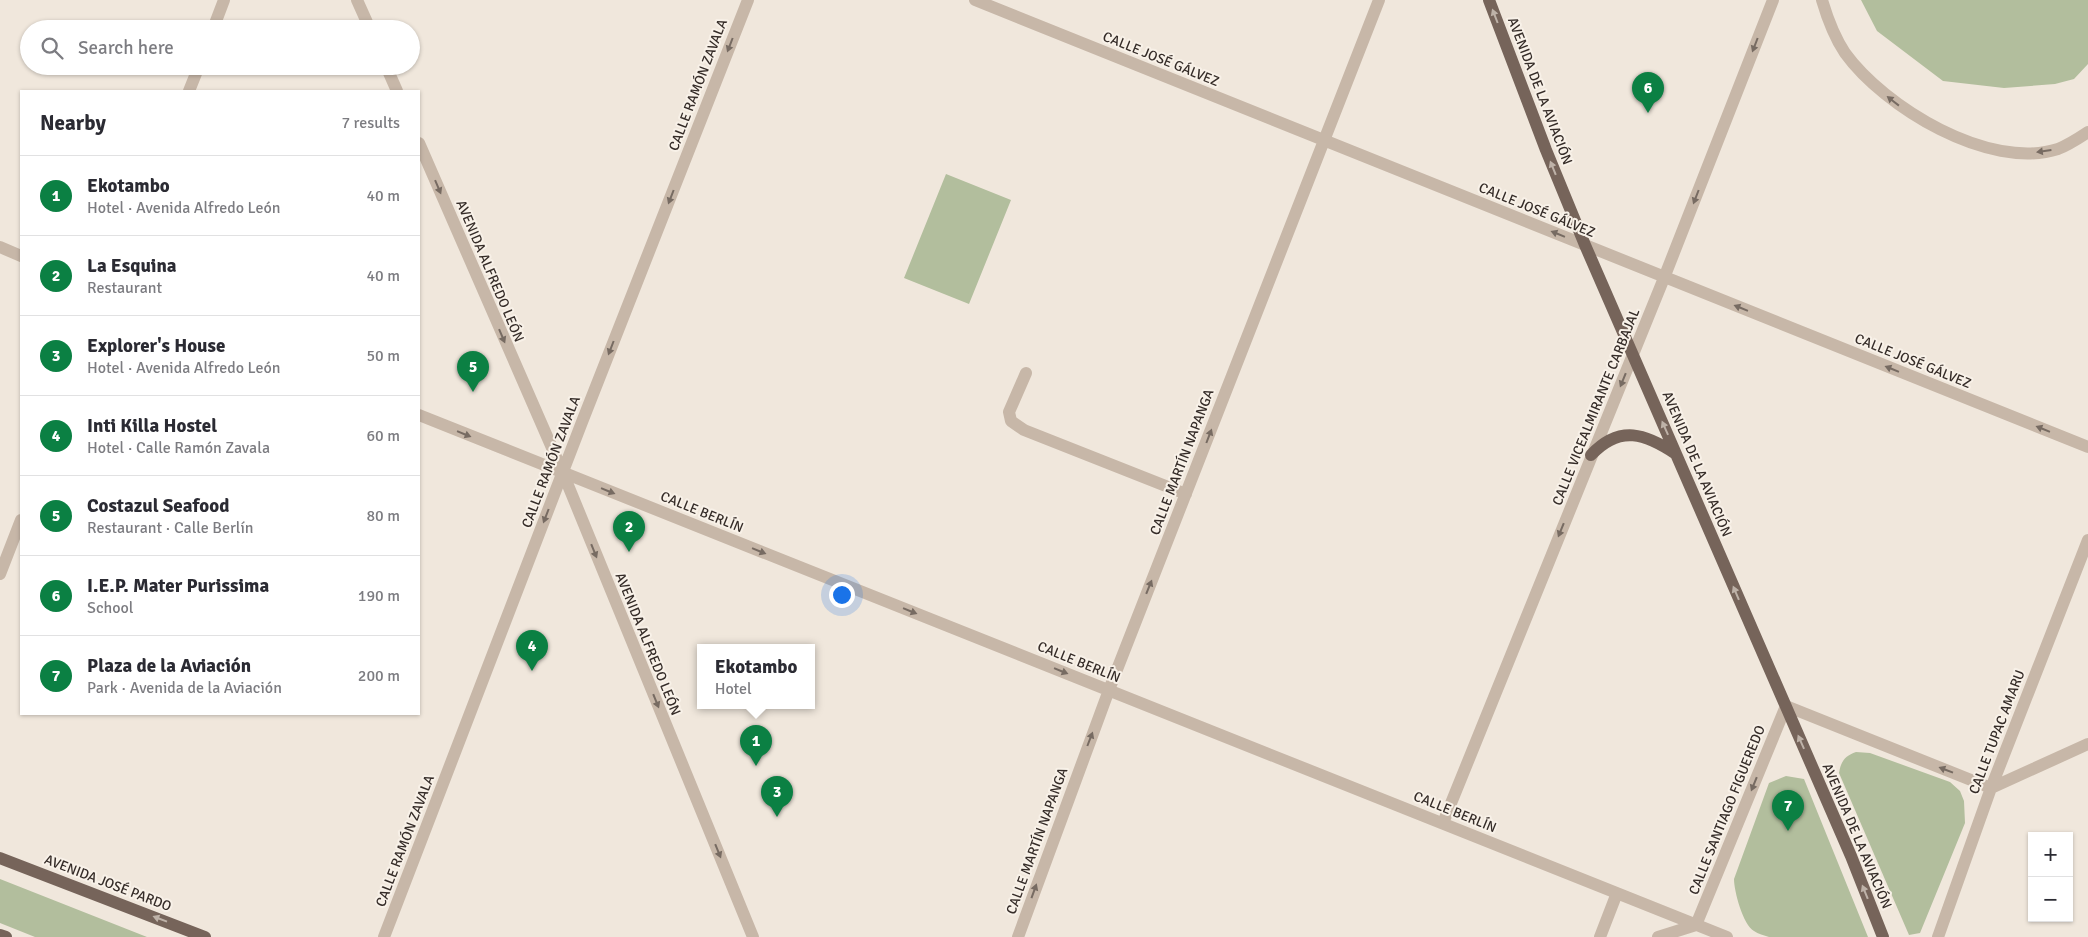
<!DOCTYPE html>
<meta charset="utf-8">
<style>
:root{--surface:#fff;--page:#f2f2f3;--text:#2b2b33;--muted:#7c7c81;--line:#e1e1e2;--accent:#0b8043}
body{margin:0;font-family:Signika,sans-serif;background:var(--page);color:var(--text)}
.controls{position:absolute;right:15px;bottom:15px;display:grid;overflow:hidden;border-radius:0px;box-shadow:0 1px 4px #0004}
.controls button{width:45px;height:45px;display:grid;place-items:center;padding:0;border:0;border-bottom:1px solid var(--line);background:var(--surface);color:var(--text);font:25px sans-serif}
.you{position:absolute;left:841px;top:594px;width:18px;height:18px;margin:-12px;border:4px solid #fff;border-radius:50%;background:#1a73e8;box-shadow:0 0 0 8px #1a73e833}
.badge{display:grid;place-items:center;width:32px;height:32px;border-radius:50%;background:var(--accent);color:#fff;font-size:16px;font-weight:700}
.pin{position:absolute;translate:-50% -41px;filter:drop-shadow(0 1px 2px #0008)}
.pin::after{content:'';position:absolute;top:26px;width:18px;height:15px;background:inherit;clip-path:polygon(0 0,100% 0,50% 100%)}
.popup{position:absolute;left:697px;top:644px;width:118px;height:65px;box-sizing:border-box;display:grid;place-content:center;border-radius:0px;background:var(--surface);filter:drop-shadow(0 1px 4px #0005);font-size:16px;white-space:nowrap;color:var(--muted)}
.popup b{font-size:19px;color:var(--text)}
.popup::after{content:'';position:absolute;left:50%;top:100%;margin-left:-10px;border:10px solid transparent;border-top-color:var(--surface)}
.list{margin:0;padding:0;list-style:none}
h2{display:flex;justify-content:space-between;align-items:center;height:65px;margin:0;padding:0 20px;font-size:21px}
h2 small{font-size:16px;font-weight:400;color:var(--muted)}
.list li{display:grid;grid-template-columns:32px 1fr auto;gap:15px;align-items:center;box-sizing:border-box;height:80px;padding:0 20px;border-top:1px solid var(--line)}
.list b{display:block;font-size:19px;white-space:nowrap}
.list p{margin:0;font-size:16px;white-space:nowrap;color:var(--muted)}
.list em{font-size:16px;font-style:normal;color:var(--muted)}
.icon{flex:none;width:28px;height:28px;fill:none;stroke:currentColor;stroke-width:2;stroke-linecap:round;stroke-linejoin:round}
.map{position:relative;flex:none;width:2088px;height:937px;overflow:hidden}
.search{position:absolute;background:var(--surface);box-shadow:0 1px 4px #0004;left:20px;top:20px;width:400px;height:55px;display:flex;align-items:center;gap:12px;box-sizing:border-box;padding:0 18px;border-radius:28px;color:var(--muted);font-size:19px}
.panel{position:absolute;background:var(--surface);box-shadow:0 1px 4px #0004;left:20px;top:90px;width:400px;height:625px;border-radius:0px}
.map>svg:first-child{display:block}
.green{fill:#b2be9d}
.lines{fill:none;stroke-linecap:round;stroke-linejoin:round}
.minor{stroke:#c7b7a8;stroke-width:12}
.major{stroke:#76645a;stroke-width:12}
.oneway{fill:#beb2a8}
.oneway2{fill:#776b62}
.labels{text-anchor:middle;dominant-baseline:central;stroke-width:4;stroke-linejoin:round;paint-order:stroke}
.street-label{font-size:14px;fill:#352c28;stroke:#f8f1e8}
</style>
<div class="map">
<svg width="2088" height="937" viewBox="0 0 2088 937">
<rect width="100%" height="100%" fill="#f0e7dc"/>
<path class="green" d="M 1861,0 L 2088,0 L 2088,64 L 2074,79 L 2055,84 L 2004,88 L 1943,81 L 1877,31 Z
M 946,174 L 1011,200 L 969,304 L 904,278 Z
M 1856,752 L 1870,753 L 1950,782 L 1960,791 L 1964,801 L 1965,823 L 1920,933 L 1909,935 L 1839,773 C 1841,761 1845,756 1856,752 Z
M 1786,776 L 1804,779 L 1868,937 L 1769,937 C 1764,935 1758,934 1754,931 C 1743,925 1734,891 1734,879 L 1769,783 Z
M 0,879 L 147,937 L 35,937 L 0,923 Z"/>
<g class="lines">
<path class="minor" d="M 357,0 L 370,29
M 975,0 L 2088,447
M 1822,0 C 1827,17 1835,38 1845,53 C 1884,107 1989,171 2058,149 C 2068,145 2079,138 2088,132
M 213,29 L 224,0
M 386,66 L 397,91
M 189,91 L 199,66
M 419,143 L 563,473 L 753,937
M 0,247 L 21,256
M 1026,373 L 1009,412 L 1011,421 L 1024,430 L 1186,494
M 419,415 L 1727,937
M 0,574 L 21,520
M 1443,823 L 1664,278 L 1773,0
M 384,937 L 582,422 L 748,0
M 1018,937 L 1109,690 L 1379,0
M 1600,937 L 1617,893
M 1658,937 L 1696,925 L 1786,706 L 1991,788 L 2088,744
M 1938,937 L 1991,788 L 2088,540"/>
<path class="major" d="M 1489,0 L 1546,150 L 1585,245 L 1851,856 L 1883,937
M 1591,455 C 1620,424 1646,434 1676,454
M 0,858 L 205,937
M 0,935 L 6,937"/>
</g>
<defs><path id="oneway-solid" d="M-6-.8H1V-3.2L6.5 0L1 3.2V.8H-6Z" transform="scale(1.25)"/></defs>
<g class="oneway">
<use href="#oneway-solid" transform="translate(1495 16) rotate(-111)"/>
<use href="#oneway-solid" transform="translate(1553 168) rotate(-112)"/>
<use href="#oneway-solid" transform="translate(1665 428) rotate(-114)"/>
<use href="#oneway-solid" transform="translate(1736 593) rotate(-113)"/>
<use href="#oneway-solid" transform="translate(1801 742) rotate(-114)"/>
<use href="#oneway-solid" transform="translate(1865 892) rotate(-112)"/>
<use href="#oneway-solid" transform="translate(160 919) rotate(-159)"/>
</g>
<g class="oneway2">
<use href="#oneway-solid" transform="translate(730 45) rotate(111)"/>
<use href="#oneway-solid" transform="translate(1755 45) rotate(111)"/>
<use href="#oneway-solid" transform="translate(1893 101) rotate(-142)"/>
<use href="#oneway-solid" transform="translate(2044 151) rotate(172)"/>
<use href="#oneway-solid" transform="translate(438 187) rotate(67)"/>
<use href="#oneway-solid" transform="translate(671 197) rotate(111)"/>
<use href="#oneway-solid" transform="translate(1696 197) rotate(111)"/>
<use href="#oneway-solid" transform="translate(1558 234) rotate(-158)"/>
<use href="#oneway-solid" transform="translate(1741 308) rotate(-158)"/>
<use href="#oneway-solid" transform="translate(502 336) rotate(67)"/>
<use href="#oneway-solid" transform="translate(611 348) rotate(111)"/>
<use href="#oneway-solid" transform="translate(1892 369) rotate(-158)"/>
<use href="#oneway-solid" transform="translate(1623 380) rotate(112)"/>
<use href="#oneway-solid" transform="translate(2043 429) rotate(-158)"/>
<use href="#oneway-solid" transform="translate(464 434) rotate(22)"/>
<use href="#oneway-solid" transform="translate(1209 436) rotate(-69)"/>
<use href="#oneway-solid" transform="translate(608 491) rotate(22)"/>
<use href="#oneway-solid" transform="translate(546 516) rotate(111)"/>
<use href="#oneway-solid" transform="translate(1561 530) rotate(112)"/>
<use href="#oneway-solid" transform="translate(594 551) rotate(68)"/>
<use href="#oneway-solid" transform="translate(759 551) rotate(22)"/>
<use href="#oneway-solid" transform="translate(1149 587) rotate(-68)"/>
<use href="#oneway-solid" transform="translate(910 611) rotate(22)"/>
<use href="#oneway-solid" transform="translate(1061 671) rotate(22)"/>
<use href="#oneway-solid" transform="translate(656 701) rotate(68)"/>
<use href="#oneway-solid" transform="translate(1090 739) rotate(-69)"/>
<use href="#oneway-solid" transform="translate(1946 770) rotate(-159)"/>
<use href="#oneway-solid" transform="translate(1754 784) rotate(112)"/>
<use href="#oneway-solid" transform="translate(718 851) rotate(68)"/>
<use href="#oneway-solid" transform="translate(1034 891) rotate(-70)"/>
</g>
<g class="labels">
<g class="street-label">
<text transform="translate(1161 59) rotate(22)">CALLE JOSÉ GÁLVEZ</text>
<text transform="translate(698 85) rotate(-69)">CALLE RAMÓN ZAVALA</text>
<text transform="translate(1540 91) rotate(69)">AVENIDA DE LA AVIACIÓN</text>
<text transform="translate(1537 210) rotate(22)">CALLE JOSÉ GÁLVEZ</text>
<text transform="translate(490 271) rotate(67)">AVENIDA ALFREDO LEÓN</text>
<text transform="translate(1913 361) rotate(22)">CALLE JOSÉ GÁLVEZ</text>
<text transform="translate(1596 407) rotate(-68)">CALLE VICEALMIRANTE CARBAJAL</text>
<text transform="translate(551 462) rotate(-69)">CALLE RAMÓN ZAVALA</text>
<text transform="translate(1182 462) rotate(-69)">CALLE MARTÍN NAPANGA</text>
<text transform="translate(1697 464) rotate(67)">AVENIDA DE LA AVIACIÓN</text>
<text transform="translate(702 512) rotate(22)">CALLE BERLÍN</text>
<text transform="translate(648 644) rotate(68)">AVENIDA ALFREDO LEÓN</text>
<text transform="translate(1079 662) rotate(22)">CALLE BERLÍN</text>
<text transform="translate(1997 732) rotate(-69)">CALLE TUPAC AMARU</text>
<text transform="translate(1727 810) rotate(-68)">CALLE SANTIAGO FIGUEREDO</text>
<text transform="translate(1455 812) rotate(22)">CALLE BERLÍN</text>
<text transform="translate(1857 836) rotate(67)">AVENIDA DE LA AVIACIÓN</text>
<text transform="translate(405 841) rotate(-69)">CALLE RAMÓN ZAVALA</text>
<text transform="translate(1037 841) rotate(-70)">CALLE MARTÍN NAPANGA</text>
<text transform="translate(108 883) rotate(21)">AVENIDA JOSÉ PARDO</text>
</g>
</g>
</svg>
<div class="controls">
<button>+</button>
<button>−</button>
</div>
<div class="you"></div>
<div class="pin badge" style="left:756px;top:766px">1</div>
<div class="popup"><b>Ekotambo</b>Hotel</div>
<div class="pin badge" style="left:629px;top:552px">2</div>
<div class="pin badge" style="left:777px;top:817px">3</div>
<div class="pin badge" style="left:532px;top:671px">4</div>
<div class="pin badge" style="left:473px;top:392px">5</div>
<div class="pin badge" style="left:1648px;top:113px">6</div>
<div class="pin badge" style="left:1788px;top:831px">7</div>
<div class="search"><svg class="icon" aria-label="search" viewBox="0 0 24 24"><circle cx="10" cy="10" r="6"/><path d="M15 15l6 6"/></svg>Search here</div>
<section class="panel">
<h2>Nearby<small>7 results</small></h2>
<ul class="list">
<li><span class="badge">1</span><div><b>Ekotambo</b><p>Hotel · Avenida Alfredo León</p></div><em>40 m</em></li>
<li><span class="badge">2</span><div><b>La Esquina</b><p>Restaurant</p></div><em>40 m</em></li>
<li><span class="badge">3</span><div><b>Explorer's House</b><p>Hotel · Avenida Alfredo León</p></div><em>50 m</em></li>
<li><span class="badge">4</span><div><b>Inti Killa Hostel</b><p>Hotel · Calle Ramón Zavala</p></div><em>60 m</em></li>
<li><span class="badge">5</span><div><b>Costazul Seafood</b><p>Restaurant · Calle Berlín</p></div><em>80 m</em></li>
<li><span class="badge">6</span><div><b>I.E.P. Mater Purissima</b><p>School</p></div><em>190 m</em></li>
<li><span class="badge">7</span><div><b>Plaza de la Aviación</b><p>Park · Avenida de la Aviación</p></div><em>200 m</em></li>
</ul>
</section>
</div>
